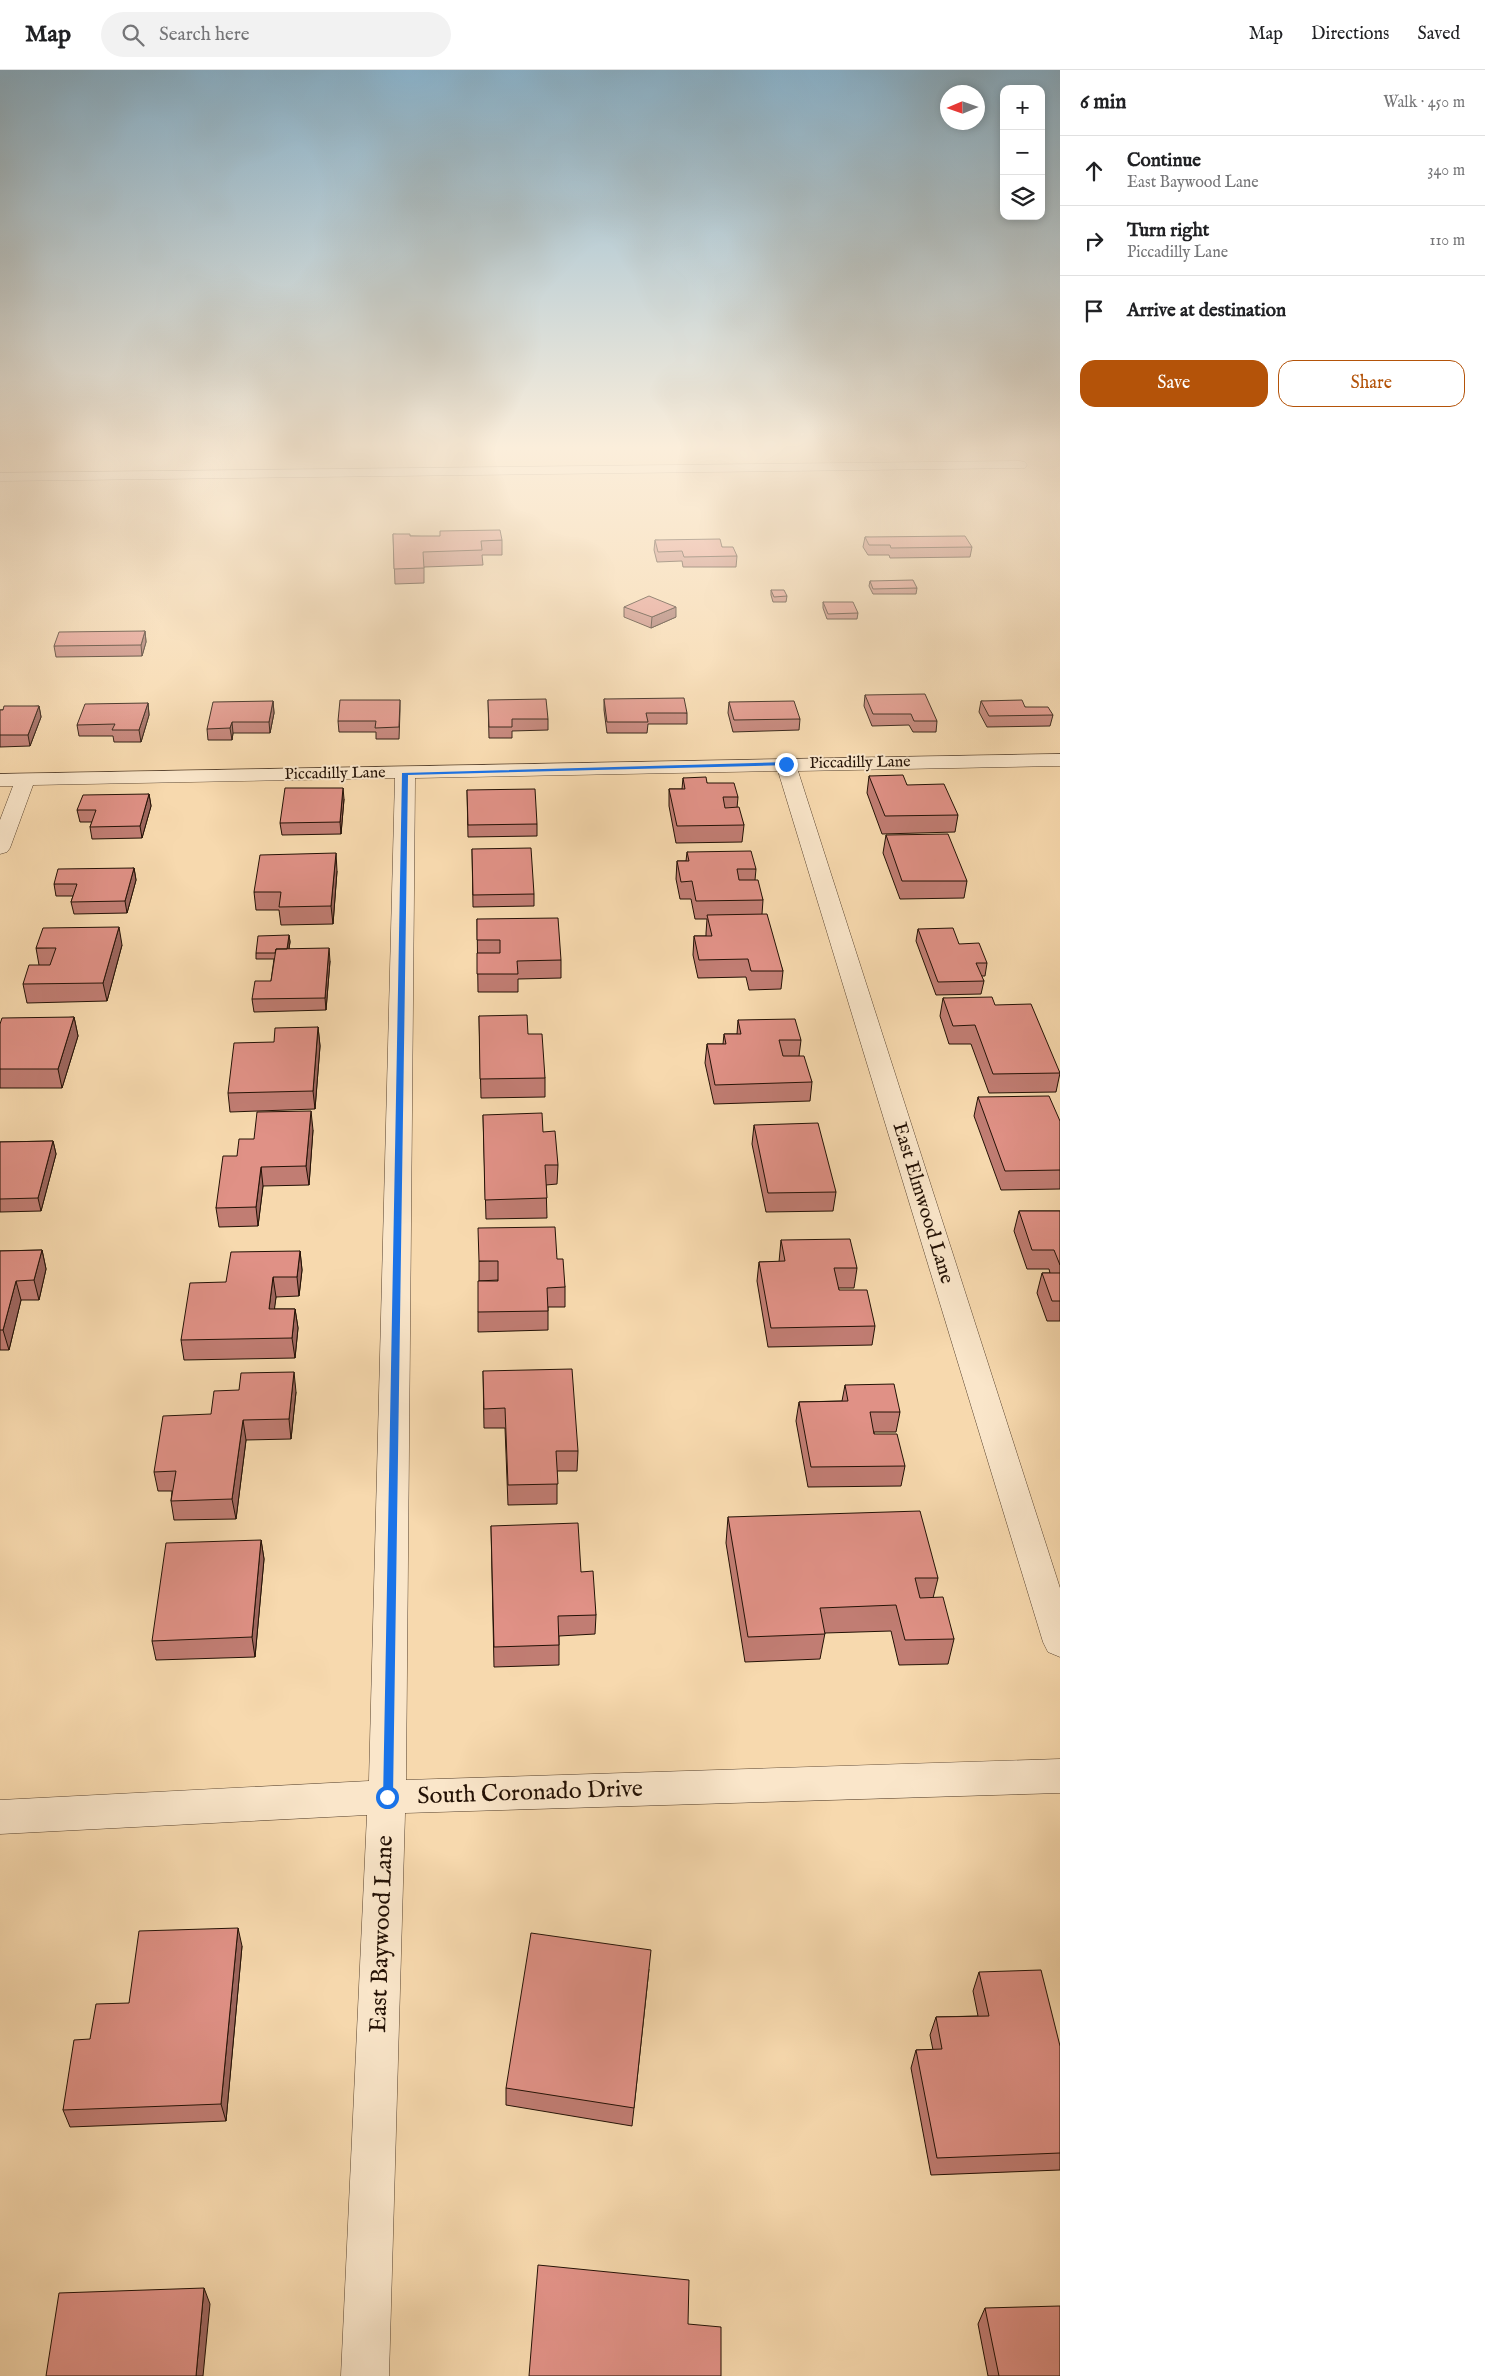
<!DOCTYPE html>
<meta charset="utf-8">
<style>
:root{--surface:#fff;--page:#f2f2f2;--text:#202124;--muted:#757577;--line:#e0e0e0;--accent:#b45309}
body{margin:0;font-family:"IM FELL English",serif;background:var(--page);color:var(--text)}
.controls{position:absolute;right:15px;top:15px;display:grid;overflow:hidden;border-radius:10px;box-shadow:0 2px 8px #0003}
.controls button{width:45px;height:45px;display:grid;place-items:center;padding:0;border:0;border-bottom:1px solid var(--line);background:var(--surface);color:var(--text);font:25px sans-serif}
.compass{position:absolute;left:940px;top:15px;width:45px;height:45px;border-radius:50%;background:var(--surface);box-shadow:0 2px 8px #0003;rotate:268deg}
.stop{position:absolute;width:15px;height:15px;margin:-11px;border:4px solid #1a73e8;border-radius:50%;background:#fff}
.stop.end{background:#1a73e8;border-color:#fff;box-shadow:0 1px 5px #0008}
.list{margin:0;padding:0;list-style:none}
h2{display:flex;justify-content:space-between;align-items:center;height:65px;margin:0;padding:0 20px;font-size:21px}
h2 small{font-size:16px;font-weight:400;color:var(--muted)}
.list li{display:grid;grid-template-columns:32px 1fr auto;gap:15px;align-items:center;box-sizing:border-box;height:70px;padding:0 20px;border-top:1px solid var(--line)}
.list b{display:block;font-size:19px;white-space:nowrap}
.list p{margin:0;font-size:16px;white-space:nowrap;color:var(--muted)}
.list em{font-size:16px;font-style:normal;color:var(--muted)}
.actions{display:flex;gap:10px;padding:15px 20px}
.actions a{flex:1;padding:11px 0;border:1px solid var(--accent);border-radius:15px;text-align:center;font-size:18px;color:var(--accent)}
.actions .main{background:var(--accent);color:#fff}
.icon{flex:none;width:28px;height:28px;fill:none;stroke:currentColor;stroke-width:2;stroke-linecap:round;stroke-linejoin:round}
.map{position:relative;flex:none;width:1060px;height:2306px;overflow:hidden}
header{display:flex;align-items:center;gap:30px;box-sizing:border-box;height:70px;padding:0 25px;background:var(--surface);border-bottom:1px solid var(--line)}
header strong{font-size:24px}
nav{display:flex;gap:28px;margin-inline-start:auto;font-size:18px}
.search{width:350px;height:45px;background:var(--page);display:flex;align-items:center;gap:12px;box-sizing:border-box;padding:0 18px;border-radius:28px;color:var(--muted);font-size:19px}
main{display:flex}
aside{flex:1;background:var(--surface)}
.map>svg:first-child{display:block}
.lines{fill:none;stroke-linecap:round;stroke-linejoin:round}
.minor-casing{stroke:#58432f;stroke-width:1}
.minor{fill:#fae6ca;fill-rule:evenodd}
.wall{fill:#c17d73;stroke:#231105}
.shaded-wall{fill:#9d665e;stroke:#231105}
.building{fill:#e09186;stroke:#231105}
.route{fill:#1a73e8}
.labels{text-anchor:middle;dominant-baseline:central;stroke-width:4;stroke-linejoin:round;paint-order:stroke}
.far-street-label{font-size:16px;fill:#231105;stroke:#fae6ca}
.street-label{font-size:20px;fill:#231105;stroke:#fae6ca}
.near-street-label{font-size:24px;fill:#231105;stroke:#fae6ca}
</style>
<header>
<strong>Map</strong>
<div class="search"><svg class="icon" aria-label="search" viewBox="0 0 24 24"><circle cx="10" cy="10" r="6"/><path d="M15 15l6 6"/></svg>Search here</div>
<nav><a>Map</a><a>Directions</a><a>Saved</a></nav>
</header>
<main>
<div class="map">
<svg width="1060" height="2306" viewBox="0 0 1060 2306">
<rect width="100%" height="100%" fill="#f7d9ae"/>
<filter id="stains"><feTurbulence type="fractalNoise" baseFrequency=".004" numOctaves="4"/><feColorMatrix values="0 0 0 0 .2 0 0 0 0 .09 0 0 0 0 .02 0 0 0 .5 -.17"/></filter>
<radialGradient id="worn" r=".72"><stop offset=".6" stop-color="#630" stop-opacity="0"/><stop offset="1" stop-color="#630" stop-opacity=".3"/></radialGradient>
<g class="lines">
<defs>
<path id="minor" d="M 1020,391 L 1025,392 L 1027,395 L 1025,398 L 0,411 L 0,403 Z
M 1060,684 L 1060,696 L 798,701 L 1060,1518 L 1060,1587 L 1048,1582 L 1043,1572 L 778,701 L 415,708 L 406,1710 L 1060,1689 L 1060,1723 L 405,1743 L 389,2306 L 341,2306 L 367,1745 L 0,1764 L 0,1730 L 369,1711 L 395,708 L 33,715 L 10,778 L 7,782 L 0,784 L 0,750 L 13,716 L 0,716 L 0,704 Z"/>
</defs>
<use href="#minor" class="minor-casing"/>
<use href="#minor" class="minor"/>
</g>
<path class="wall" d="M 393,464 L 410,466 L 502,470 L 502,485 L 482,485 L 483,495 L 424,497 L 424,513 L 395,514 Z
M 865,467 L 972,477 L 970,487 L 890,488 L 889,485 L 868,485 L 863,477 Z
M 655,470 L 722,477 L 737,486 L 736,497 L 683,497 L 682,491 L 657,492 L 654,480 Z
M 870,511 L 917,518 L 916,524 L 873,524 L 869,516 Z
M 771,520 L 787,526 L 786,532 L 773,532 L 771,525 Z
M 823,532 L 858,543 L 857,549 L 827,549 L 823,538 Z
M 624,537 L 676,547 L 651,558 L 624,547 Z
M 145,561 L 146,572 L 142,586 L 56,587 L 54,576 Z
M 865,625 L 937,651 L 936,662 L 913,662 L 909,655 L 872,656 L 864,636 Z
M 604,629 L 687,643 L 687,654 L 648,654 L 647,663 L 607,663 L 604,640 Z
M 400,630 L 400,641 L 399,669 L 376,669 L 376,662 L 339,662 L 338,651 Z
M 488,630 L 548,649 L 548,660 L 512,661 L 512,668 L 489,668 Z
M 273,631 L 274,643 L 270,663 L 233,663 L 232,670 L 208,670 L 207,659 Z
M 981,631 L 1025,637 L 1053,645 L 1050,656 L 987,657 L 979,642 Z
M 729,632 L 800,649 L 799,660 L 733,662 L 728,643 Z
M 148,633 L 149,645 L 141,672 L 114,672 L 113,666 L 79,666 L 77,655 Z
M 39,636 L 41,647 L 30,676 L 0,677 L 0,640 Z
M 869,706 L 907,715 L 958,745 L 955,762 L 882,764 L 867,723 Z
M 683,708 L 707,713 L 738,727 L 737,738 L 744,755 L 742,772 L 676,773 L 669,736 L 669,719 L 682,719 Z
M 467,720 L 537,754 L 537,766 L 468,767 Z
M 149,724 L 151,736 L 142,768 L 92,769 L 90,757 L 92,752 L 80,752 L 77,740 Z
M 344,729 L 341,764 L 282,765 L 280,753 Z
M 886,765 L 967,811 L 964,828 L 900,829 L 883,783 Z
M 472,779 L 534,824 L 534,836 L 473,837 Z
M 687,782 L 756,799 L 755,810 L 763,830 L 762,844 L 783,901 L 781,919 L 749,920 L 746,907 L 698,908 L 693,885 L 694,866 L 706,866 L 706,863 L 707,849 L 695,849 L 691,829 L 680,829 L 676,809 L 677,791 L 686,791 Z
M 134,798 L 136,810 L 127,843 L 74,844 L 71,832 L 73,826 L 56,826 L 54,814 Z
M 337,801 L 333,854 L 281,855 L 279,840 L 256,840 L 254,822 Z
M 477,849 L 561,890 L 561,908 L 518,909 L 518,922 L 478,922 Z
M 918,859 L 959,874 L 987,893 L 985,906 L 981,906 L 984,911 L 981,924 L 936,925 L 916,871 Z
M 289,865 L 290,872 L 289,879 L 330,891 L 326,940 L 254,942 L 252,929 L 271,911 L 274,889 L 256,889 L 256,883 Z
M 122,875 L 107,931 L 27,933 L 23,914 L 39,895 L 36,878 Z
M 943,928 L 995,935 L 1060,1003 L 1056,1022 L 989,1023 L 971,974 L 949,974 L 940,946 Z
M 479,946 L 528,964 L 545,1008 L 545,1027 L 481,1028 Z
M 74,947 L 78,966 L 62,1018 L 0,1018 L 0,954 Z
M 738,950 L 801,970 L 799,986 L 812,1012 L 810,1031 L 714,1034 L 705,993 L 707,974 L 723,974 L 724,964 L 737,964 Z
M 318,957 L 320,976 L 315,1039 L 230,1042 L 228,1023 L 274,972 Z
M 978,1027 L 1060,1051 L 1060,1119 L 1001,1120 L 974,1046 Z
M 483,1045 L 558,1095 L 557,1114 L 546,1115 L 547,1148 L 486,1149 Z
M 754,1055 L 836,1122 L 833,1141 L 766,1142 L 752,1074 Z
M 313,1060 L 309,1115 L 263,1116 L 258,1156 L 219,1157 L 216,1138 L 237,1086 L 254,1069 Z
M 53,1071 L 56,1084 L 41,1141 L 0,1142 L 0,1072 Z
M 1019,1141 L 1060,1141 L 1060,1251 L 1047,1251 L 1037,1223 L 1042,1203 L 1050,1203 L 1049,1199 L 1027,1199 L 1014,1161 Z
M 781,1170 L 857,1198 L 854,1218 L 838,1218 L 839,1220 L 875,1256 L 872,1275 L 768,1277 L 757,1211 L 759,1192 L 779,1192 Z
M 42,1180 L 46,1199 L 39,1230 L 21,1230 L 9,1280 L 0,1280 L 0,1181 Z
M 300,1181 L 302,1200 L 299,1226 L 276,1227 L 274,1239 L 295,1239 L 298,1258 L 295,1288 L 184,1290 L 181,1270 L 226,1212 Z
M 557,1189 L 565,1217 L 565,1237 L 548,1237 L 548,1260 L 478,1262 L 478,1242 L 498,1211 L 498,1210 L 479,1211 L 479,1191 Z
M 483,1301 L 578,1381 L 577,1401 L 557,1401 L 557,1434 L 508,1435 L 505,1358 L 484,1358 Z
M 845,1315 L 900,1342 L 896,1362 L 874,1362 L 874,1364 L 905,1396 L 901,1416 L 808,1417 L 796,1351 L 799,1332 L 842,1331 Z
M 296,1322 L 291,1369 L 246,1370 L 236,1449 L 174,1450 L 171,1431 L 172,1421 L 158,1421 L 154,1402 L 211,1344 Z
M 728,1447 L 938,1508 L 933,1528 L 954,1569 L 948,1594 L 899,1595 L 891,1561 L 825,1563 L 820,1589 L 745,1592 L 726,1473 Z
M 491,1456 L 581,1502 L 596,1545 L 595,1564 L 559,1566 L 559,1595 L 494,1597 Z
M 261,1470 L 264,1489 L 255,1587 L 156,1590 L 152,1571 Z
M 242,1876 L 226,2051 L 70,2057 L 63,2040 L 90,1969 L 129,1933 Z
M 649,1899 L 632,2056 L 506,2035 L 506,2018 Z
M 979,1902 L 1060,1976 L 1060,2100 L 931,2105 L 911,1998 L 916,1980 L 933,1980 L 930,1965 L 936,1947 L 978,1946 L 973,1921 Z
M 985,2238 L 1060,2306 L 988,2306 L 978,2254 Z"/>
<path class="shaded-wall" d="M 676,537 L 676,547 L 651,558 L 652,547 Z
M 145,561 L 146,572 L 142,586 L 141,575 Z
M 273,631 L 274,643 L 270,663 L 269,652 Z
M 148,633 L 149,645 L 141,672 L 139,660 Z
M 39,636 L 41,647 L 30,676 L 28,665 Z
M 232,652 L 233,663 L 232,670 L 230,658 Z
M 343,718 L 344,729 L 341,764 L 340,752 Z
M 149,724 L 151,736 L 142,768 L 140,756 Z
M 336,783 L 337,801 L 333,854 L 331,836 Z
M 134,798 L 136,810 L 127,843 L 125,831 Z
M 119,857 L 122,875 L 107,931 L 103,913 Z
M 289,865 L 290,872 L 287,889 L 287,882 Z
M 329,878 L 330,891 L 326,940 L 325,928 Z
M 74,947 L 78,966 L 62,1018 L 58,999 Z
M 318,957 L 320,976 L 315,1039 L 313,1021 Z
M 311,1041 L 313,1060 L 309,1115 L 306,1096 Z
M 53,1071 L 56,1084 L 41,1141 L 38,1128 Z
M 261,1097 L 263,1116 L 258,1156 L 256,1137 Z
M 42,1180 L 46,1199 L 39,1230 L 34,1210 Z
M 300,1181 L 302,1200 L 299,1226 L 297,1207 Z
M 273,1207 L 276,1227 L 272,1259 L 269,1239 Z
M 16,1211 L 21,1230 L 9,1280 L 3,1260 Z
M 295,1239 L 298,1258 L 295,1288 L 292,1268 Z
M 294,1302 L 296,1322 L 291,1369 L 289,1349 Z
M 243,1350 L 246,1370 L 236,1449 L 232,1429 Z
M 261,1470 L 264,1489 L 255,1587 L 252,1567 Z
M 238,1858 L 242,1876 L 226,2051 L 221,2034 Z
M 204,2218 L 210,2234 L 203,2306 L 196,2306 Z"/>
<path class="building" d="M 500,460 L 502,470 L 481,471 L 482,480 L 423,482 L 424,498 L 394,499 L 393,464 L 410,464 L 410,466 L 440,466 L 440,461 Z
M 965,466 L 972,477 L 891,478 L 890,475 L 869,475 L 865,467 Z
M 720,469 L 722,477 L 733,477 L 737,486 L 684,487 L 682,481 L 658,482 L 655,470 Z
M 913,510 L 917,518 L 873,519 L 870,511 Z
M 771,520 L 784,520 L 787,526 L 774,527 Z
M 649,526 L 676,537 L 652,547 L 624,537 Z
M 823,532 L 853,532 L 858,543 L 828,544 Z
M 145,561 L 141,575 L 54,576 L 59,562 Z
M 925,624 L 937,651 L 914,651 L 911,644 L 873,644 L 865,625 Z
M 684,628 L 687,643 L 646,643 L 648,652 L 607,652 L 604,629 Z
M 546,629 L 548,649 L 512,649 L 512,657 L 489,657 L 488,630 Z
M 340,630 L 400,630 L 399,657 L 375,658 L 376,651 L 338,651 Z
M 1022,630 L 1025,637 L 1048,637 L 1053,645 L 989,646 L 981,631 Z
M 273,631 L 269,652 L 232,652 L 230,658 L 207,659 L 213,632 Z
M 794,631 L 800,649 L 734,650 L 729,632 Z
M 148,633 L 139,660 L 112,660 L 115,654 L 77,655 L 85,634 Z
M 4,636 L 39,636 L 28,665 L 0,665 L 0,640 L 3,640 Z
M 903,705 L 907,715 L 944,714 L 958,745 L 885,746 L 869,706 Z
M 706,707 L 707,713 L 734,713 L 738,727 L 723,727 L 725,738 L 739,737 L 744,755 L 677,756 L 669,719 L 685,719 L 683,708 Z
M 285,718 L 343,718 L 340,752 L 280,753 Z
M 535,719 L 537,754 L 468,755 L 467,720 Z
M 149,724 L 140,756 L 90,757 L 96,740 L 77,740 L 83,725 Z
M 948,764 L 967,811 L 902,811 L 886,765 Z
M 531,778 L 534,824 L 473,825 L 472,779 Z
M 751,781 L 756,799 L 737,799 L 739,810 L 758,810 L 763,830 L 696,831 L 692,811 L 681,812 L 677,791 L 689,791 L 687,782 Z
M 336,783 L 331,836 L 279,837 L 281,822 L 254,822 L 260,785 Z
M 134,798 L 125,831 L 71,832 L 77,814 L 54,814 L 58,799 Z
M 767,844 L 783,901 L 751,901 L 748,889 L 699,890 L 694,866 L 712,866 L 707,845 Z
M 558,848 L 561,890 L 517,891 L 518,904 L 477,904 L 477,883 L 500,883 L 500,870 L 477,870 L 477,849 Z
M 119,857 L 103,913 L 23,914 L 29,895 L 50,895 L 56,878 L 36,878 L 43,858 Z
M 953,858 L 959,874 L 979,873 L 987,893 L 976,893 L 984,911 L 938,912 L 918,859 Z
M 289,865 L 287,879 L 276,879 L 275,883 L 256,883 L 258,866 Z
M 329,878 L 325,928 L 252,929 L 255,911 L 271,911 L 276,879 Z
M 992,927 L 995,935 L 1031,934 L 1060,1003 L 993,1004 L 975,955 L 953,956 L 943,928 Z
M 527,945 L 528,964 L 542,964 L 545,1008 L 480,1009 L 479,946 Z
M 74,947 L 58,999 L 0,999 L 0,954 L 2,948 Z
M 795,949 L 801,970 L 779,970 L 783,986 L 804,986 L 812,1012 L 715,1015 L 707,974 L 726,974 L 724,964 L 741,964 L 738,950 Z
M 318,957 L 313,1021 L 228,1023 L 234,973 L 274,972 L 275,958 Z
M 1049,1026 L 1060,1051 L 1060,1100 L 1005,1101 L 978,1027 Z
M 311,1041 L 306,1096 L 261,1097 L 256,1137 L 216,1138 L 223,1086 L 237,1086 L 239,1069 L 254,1069 L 257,1042 Z
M 542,1043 L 543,1062 L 555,1061 L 558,1095 L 545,1095 L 547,1128 L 485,1130 L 483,1045 Z
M 818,1053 L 836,1122 L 768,1123 L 754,1055 Z
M 53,1071 L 38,1128 L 0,1129 L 0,1072 Z
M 1019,1141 L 1060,1141 L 1060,1195 L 1054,1180 L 1032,1180 Z
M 555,1157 L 557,1189 L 563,1189 L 565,1217 L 547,1218 L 548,1241 L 478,1242 L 478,1211 L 498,1211 L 498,1191 L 479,1191 L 478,1158 Z
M 850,1169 L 857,1198 L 834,1198 L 839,1220 L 867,1220 L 875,1256 L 771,1258 L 759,1192 L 785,1191 L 781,1170 Z
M 42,1180 L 34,1210 L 16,1211 L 3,1260 L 0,1260 L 0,1181 Z
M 300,1181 L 297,1207 L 273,1207 L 269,1239 L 295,1239 L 292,1268 L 181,1270 L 190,1213 L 226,1212 L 231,1182 Z
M 1042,1203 L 1060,1203 L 1060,1231 L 1052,1231 Z
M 572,1299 L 578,1381 L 556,1381 L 558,1414 L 508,1415 L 505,1338 L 484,1339 L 483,1301 Z
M 294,1302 L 289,1349 L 243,1350 L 232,1429 L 171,1431 L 176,1401 L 154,1402 L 163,1346 L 211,1344 L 214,1321 L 239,1320 L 241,1303 Z
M 894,1314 L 900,1342 L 870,1342 L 874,1364 L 897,1364 L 905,1396 L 811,1397 L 799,1332 L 848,1331 L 845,1315 Z
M 920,1441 L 938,1508 L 915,1508 L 920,1528 L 943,1527 L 954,1569 L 905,1570 L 896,1535 L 820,1538 L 825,1564 L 748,1567 L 728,1447 Z
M 578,1453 L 581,1502 L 593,1501 L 596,1545 L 558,1546 L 559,1575 L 494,1577 L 491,1456 Z
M 261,1470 L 252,1567 L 152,1571 L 166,1473 Z
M 238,1858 L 221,2034 L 63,2040 L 74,1970 L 90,1969 L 96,1934 L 129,1933 L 139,1861 Z
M 531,1863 L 651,1880 L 634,2038 L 506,2018 Z
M 1041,1900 L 1060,1976 L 1060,2083 L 937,2088 L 916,1980 L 942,1979 L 936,1947 L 989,1946 L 979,1902 Z
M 538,2195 L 689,2210 L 688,2254 L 721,2257 L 721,2306 L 529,2306 Z
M 204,2218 L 196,2306 L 46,2306 L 59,2223 Z
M 1060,2236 L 1060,2306 L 999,2306 L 985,2238 Z"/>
<linearGradient id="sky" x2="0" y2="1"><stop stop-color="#8ab6d1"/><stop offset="0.54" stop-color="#fbeedb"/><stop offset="1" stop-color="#fbeedb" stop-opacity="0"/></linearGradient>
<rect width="1060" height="699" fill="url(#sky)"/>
<path class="route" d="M 786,692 L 788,695 L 408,705 L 393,1727 L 387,1732 L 383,1731 L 402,703 Z"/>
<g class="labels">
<g class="far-street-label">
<text transform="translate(860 693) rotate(-1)">Piccadilly Lane</text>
<text transform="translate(335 704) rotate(-1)">Piccadilly Lane</text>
</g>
<g class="street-label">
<text transform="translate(923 1133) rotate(73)">East Elmwood Lane</text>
</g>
<g class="near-street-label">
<text transform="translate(530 1723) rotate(-2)">South Coronado Drive</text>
<text transform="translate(382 1864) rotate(-88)">East Baywood Lane</text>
</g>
</g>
<rect width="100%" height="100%" filter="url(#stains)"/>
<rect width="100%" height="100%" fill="url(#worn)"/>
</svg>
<div class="controls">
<button>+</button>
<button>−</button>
<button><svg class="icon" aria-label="layers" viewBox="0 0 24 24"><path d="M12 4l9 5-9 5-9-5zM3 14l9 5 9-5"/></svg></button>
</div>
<svg class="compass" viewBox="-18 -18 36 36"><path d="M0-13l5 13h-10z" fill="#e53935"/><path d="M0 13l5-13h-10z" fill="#757577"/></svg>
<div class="stop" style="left:387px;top:1727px"></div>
<div class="stop end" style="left:786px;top:694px"></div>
</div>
<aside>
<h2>6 min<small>Walk · 450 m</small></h2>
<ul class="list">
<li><svg class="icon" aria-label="ahead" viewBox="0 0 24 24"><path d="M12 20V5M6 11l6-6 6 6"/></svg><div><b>Continue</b><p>East Baywood Lane</p></div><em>340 m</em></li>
<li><svg class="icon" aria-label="right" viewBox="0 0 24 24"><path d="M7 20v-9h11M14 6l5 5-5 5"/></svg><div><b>Turn right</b><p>Piccadilly Lane</p></div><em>110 m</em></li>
<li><svg class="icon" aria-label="arrive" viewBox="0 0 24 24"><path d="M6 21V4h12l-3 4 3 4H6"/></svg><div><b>Arrive at destination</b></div></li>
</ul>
<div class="actions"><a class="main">Save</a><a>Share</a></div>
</aside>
</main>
